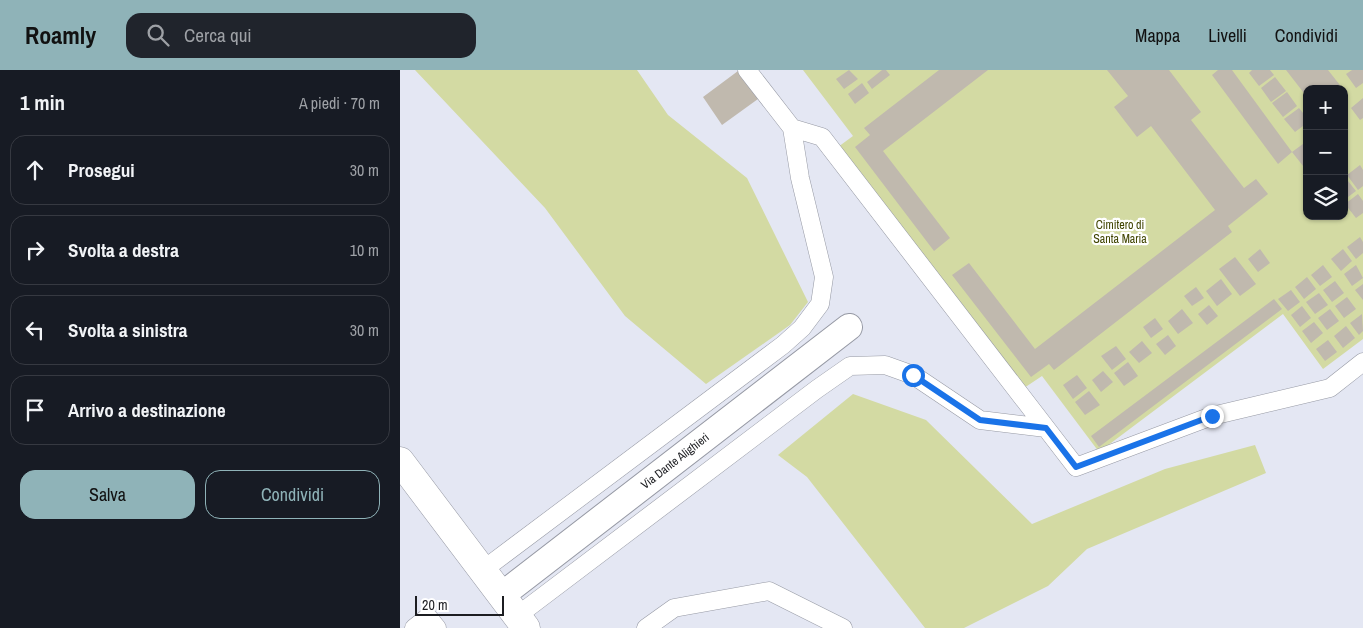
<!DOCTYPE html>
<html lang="it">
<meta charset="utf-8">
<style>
:root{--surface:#171b24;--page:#20242c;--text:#f1f3f6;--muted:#9ea1a6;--line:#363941;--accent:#8fb3b8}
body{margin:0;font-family:"Archivo Narrow",sans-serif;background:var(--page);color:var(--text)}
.controls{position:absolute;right:15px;top:15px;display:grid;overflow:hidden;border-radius:10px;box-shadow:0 1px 4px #0004}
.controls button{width:45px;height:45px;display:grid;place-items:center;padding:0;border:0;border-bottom:1px solid var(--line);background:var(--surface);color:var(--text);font:25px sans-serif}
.scale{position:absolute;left:15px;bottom:12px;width:89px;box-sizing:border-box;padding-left:5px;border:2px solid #1c1d21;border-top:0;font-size:14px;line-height:18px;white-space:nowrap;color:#1c1d21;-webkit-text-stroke:4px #fff;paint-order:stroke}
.stop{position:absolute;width:15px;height:15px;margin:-11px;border:4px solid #1a73e8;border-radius:50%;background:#fff}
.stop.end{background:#1a73e8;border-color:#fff;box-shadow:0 1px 5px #0008}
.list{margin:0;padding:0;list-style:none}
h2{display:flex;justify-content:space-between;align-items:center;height:65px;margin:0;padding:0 20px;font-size:21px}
h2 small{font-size:16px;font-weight:400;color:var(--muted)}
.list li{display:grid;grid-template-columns:32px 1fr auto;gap:15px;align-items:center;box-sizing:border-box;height:70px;margin:0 10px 10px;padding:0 10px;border:1px solid var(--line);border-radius:15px}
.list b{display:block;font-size:19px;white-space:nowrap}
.list em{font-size:16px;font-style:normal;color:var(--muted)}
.actions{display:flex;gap:10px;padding:15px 20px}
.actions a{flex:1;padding:11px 0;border:1px solid var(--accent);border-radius:15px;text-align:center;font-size:18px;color:var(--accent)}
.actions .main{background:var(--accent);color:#111}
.icon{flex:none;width:28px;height:28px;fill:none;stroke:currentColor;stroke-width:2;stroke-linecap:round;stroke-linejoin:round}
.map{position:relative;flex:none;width:963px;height:558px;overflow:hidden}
header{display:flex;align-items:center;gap:30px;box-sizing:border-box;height:70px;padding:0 25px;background:var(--accent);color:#111}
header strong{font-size:24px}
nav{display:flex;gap:28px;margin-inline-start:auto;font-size:18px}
.search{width:350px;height:45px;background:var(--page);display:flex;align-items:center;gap:12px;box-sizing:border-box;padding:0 18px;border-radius:15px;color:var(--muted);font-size:19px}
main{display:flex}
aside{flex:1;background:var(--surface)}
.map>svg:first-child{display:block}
.green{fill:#d3daa3;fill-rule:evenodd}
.building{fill:#c0b9ae}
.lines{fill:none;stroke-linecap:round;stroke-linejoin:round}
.service-casing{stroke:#9699a4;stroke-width:19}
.pedestrian-casing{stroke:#9699a4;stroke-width:28}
.secondary-casing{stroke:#9699a4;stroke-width:29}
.service{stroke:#fff;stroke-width:18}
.pedestrian{stroke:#fff;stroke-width:26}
.secondary{stroke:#fff;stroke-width:28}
.route{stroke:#1a73e8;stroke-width:6}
.labels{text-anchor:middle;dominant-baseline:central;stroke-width:4.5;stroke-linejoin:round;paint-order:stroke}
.park-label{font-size:12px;fill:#404401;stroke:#fff}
.street-label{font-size:12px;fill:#1c1d21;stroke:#fff}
</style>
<header>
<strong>Roamly</strong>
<div class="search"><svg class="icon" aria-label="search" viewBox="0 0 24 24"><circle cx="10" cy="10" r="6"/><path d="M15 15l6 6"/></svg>Cerca qui</div>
<nav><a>Mappa</a><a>Livelli</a><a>Condividi</a></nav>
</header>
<main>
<aside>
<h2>1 min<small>A piedi · 70 m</small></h2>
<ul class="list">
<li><svg class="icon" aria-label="ahead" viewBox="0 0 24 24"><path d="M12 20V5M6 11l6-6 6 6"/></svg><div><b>Prosegui</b></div><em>30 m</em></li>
<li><svg class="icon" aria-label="right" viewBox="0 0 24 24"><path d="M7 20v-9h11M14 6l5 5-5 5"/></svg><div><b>Svolta a destra</b></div><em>10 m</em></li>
<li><svg class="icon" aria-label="left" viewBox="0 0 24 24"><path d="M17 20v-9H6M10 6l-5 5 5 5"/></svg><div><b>Svolta a sinistra</b></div><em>30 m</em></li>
<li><svg class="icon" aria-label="arrive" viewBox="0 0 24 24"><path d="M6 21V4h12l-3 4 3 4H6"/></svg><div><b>Arrivo a destinazione</b></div></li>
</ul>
<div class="actions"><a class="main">Salva</a><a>Condividi</a></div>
</aside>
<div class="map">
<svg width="963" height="558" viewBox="0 0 963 558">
<rect width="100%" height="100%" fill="#e4e7f3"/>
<path class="green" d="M 15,0 L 237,0 L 268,45 L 347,108 L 408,232 L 390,255 L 306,314 L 225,246 L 145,138 Z
M 403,0 L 963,0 L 963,269 L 923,299 L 883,244 L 699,382 L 642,306 L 624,318 L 438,77 L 453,66 ZM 907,19 L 944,19 L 944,146 L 907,146 Z
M 453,324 L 526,350 L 632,454 L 765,399 L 855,375 L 866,403 L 687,479 L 648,516 L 564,558 L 525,558 L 407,407 L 378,385 Z"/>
<path class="building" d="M 449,0 L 458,9 L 444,19 L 436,9 Z
M 482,0 L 486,0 L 490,5 L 472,19 L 467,12 Z
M 539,0 L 588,0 L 483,81 L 550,168 L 534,181 L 455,77 L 470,65 L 464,58 Z
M 707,0 L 769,0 L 801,42 L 791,50 L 844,118 L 856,109 L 868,124 L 828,156 L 832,162 L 654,300 L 649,294 L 631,307 L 552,205 L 569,193 L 635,279 L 815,140 L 751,56 L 737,67 L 714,37 L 728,26 Z
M 818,0 L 832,0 L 892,82 L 878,94 L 812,5 Z
M 852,0 L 870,0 L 874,5 L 859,16 L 849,3 Z
M 886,0 L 928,0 L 943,19 L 907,19 L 907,27 Z
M 952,0 L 963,0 L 963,13 L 956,18 L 946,4 Z
M 338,1 L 358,29 L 322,55 L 303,27 Z
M 875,7 L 886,21 L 871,32 L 861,18 Z
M 462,13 L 469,23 L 455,34 L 448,24 Z
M 887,22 L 897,36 L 883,47 L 872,33 Z
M 963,28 L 963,48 L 960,50 L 951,38 Z
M 899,38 L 907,48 L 907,53 L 895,62 L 884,49 Z
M 907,71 L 907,101 L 892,82 Z
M 960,95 L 963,100 L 963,116 L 958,120 L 947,105 Z
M 944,106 L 956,121 L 944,130 Z
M 958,124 L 963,131 L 963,143 L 956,148 L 945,134 Z
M 960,167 L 963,172 L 963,183 L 956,189 L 947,177 Z
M 860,179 L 870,193 L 858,202 L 848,189 Z
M 943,179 L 952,191 L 941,201 L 931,189 Z
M 835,187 L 856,214 L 840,226 L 819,199 Z
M 923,195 L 932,207 L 920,216 L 911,205 Z
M 956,195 L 963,208 L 952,216 L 944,204 Z
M 907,207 L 916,219 L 904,229 L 895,217 Z
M 821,209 L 832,224 L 817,236 L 806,221 Z
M 935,211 L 944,223 L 932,232 L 923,220 Z
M 963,214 L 963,230 L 955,220 Z
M 796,217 L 804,228 L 792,236 L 784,226 Z
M 891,220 L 900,232 L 888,241 L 878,229 Z
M 919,223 L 928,235 L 915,244 L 906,232 Z
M 947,227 L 956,239 L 944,248 L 935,236 Z
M 874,229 L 882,239 L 699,377 L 691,366 Z
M 809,235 L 818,246 L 807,255 L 798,244 Z
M 902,236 L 911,248 L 900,257 L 891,245 Z
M 782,239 L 793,253 L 778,264 L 768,251 Z
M 930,239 L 939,251 L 927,260 L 918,248 Z
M 962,244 L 963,261 L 959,265 L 950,253 Z
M 755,248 L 763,259 L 751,268 L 743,257 Z
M 914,252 L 923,263 L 911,273 L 902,261 Z
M 946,256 L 955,268 L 943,278 L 934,266 Z
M 768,265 L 776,276 L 765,285 L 756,274 Z
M 928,270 L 937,282 L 925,291 L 916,279 Z
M 742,271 L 752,283 L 739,293 L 729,282 Z
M 716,276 L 726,289 L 712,300 L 701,286 Z
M 728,292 L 738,306 L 724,316 L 714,303 Z
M 703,301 L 713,312 L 701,322 L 692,310 Z
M 677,305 L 687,318 L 673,329 L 663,315 Z
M 689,321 L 700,335 L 685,345 L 675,332 Z"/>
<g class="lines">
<defs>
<path id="service" d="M 392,58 L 422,67 L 676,397 L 812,346 L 930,318 L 963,292
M 83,500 L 383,275 L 402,258 L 420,234 L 424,207 L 400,108 L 392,58 L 347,0
M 117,546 L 417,319 L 450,296 L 485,295 L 513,305 L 580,350 L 646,358
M 14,558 L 28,547 L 37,558
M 246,558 L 274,538 L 369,521 L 443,558"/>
<path id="pedestrian" d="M 102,525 L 449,257"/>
<path id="secondary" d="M 0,391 L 126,558"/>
</defs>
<use href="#service" class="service-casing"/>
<use href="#pedestrian" class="pedestrian-casing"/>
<use href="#secondary" class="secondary-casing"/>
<use href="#service" class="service"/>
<use href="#pedestrian" class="pedestrian"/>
<use href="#secondary" class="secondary"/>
</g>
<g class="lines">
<path class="route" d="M 513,305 L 580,350 L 646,358 L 676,397 L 812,346"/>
</g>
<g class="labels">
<g class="park-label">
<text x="720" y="155">Cimitero di<tspan x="720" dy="14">Santa Maria</tspan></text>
</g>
<g class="street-label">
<text transform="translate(275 391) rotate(-38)">Via Dante Alighieri</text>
</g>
</g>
</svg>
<div class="controls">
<button>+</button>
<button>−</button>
<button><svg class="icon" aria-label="layers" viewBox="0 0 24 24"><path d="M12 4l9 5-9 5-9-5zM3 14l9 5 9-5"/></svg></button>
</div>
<div class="scale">20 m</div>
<div class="stop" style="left:513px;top:305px"></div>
<div class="stop end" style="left:812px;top:346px"></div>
</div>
</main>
